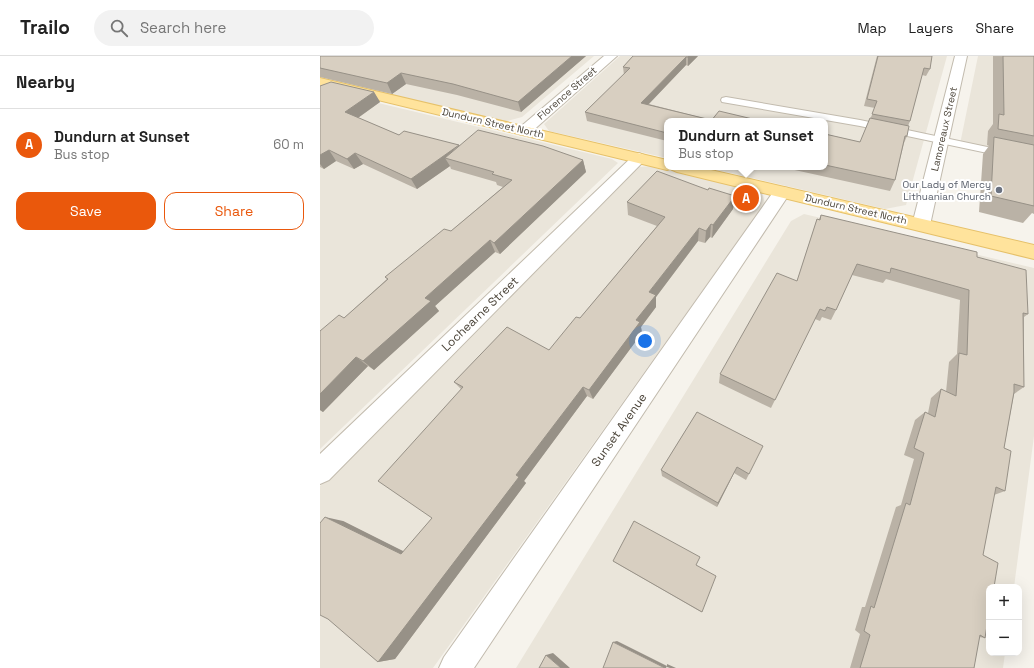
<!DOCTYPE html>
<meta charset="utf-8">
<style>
:root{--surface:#fff;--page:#f2f2f2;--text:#222;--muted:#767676;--line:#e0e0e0;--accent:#ea580c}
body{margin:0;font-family:"Space Grotesk",sans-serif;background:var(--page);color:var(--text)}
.controls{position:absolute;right:12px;bottom:12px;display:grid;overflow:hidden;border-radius:8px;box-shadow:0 4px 16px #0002}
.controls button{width:36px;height:36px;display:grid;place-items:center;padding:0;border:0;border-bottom:1px solid var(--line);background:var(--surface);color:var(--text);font:20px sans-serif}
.you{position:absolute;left:325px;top:285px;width:14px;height:14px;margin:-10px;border:3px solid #fff;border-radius:50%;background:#1a73e8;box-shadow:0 0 0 6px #1a73e833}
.badge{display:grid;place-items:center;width:26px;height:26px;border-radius:50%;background:var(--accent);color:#fff;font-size:13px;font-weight:700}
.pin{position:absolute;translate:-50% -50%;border:2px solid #fff;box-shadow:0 1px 4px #0006}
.popup{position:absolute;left:344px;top:62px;width:164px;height:52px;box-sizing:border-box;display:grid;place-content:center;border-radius:8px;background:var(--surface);filter:drop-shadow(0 1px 3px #0005);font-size:13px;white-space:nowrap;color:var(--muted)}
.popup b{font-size:15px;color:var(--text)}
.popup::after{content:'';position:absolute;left:50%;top:100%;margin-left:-8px;border:8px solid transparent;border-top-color:var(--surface)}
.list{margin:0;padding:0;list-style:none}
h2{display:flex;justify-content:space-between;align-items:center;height:52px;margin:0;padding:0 16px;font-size:17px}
h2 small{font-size:13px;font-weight:400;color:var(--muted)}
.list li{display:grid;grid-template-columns:26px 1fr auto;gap:12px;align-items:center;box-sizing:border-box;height:72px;padding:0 16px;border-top:1px solid var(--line)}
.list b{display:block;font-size:15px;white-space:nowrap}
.list p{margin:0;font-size:13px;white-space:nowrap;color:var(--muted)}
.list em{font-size:13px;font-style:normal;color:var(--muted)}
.actions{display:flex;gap:8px;padding:12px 16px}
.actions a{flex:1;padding:9px 0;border:1px solid var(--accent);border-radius:12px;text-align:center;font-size:14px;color:var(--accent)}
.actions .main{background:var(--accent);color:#fff}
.icon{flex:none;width:22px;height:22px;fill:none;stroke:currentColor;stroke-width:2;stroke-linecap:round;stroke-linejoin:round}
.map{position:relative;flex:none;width:714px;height:612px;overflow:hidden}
header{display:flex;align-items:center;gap:24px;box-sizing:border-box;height:56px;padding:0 20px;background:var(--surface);border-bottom:1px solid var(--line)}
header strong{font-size:19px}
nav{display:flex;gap:22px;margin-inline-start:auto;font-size:14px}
.search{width:280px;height:36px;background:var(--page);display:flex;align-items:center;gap:10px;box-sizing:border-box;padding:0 14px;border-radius:22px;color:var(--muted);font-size:15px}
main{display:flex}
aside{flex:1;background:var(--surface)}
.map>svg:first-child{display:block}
.residential{fill:#eae5da}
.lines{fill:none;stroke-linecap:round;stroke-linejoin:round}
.lane-casing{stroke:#c2bbae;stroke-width:2}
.street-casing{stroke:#c2bbae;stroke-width:2}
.primary-casing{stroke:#e6c16a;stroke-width:2}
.lane{fill:#fff;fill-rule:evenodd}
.street{fill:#fff;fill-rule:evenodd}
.primary{fill:#ffe39c;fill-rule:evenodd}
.wall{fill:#bab2a6}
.shaded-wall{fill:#979187}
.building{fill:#d8cfc1;stroke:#979187}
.worship-dot{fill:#6b7280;stroke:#fff;stroke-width:1.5}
.labels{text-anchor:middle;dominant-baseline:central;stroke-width:4;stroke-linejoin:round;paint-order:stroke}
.far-street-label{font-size:10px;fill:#4b4439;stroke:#fff}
.far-worship-label{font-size:10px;fill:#5b616d;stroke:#fff;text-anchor:end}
.street-label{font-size:12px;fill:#4b4439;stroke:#fff}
</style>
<header>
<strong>Trailo</strong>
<div class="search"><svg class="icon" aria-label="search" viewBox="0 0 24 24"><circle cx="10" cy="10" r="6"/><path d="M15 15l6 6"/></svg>Search here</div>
<nav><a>Map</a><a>Layers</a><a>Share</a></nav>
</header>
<main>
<aside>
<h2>Nearby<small></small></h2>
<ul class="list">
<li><span class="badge">A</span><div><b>Dundurn at Sunset</b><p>Bus stop</p></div><em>60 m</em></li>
</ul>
<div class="actions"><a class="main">Save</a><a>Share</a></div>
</aside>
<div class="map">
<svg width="714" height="612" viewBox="0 0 714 612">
<rect width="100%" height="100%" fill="#f6f3ec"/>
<path class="residential" d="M 24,0 L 274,0 L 202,61 L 183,66 L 0,21 L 0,14 Z
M 300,0 L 627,0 L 586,149 L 565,153 L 385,111 L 505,111 L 505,65 L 347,65 L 347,102 L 229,75 L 224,68 Z
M 658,0 L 714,0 L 714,104 L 640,88 Z
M 25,39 L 292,103 L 298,107 L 0,393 L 0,44 Z
M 331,110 L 442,137 L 445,147 L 113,612 L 0,612 L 0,430 L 319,111 Z
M 484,158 L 714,212 L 714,380 L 694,531 L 669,531 L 669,597 L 685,597 L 683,612 L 196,612 L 471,165 Z"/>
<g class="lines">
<defs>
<path id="lane" d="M 406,41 L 540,64 L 714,101 L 714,107 L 540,70 L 402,46 L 401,44 L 402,42 Z"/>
<path id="street" d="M 284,0 L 297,0 L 209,78 L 204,79 L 199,78 L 197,75 L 199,72 Z
M 635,0 L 647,0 L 610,169 L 607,173 L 601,175 L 595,173 L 592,169 Z
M 319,97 L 324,99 L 327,102 L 324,105 L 9,424 L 0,428 L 0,398 L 314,99 Z
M 462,131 L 468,132 L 470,136 L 468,140 L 154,612 L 119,612 L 124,601 L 456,132 Z"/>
<path id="primary" d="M 0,22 L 347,104 L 347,111 L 378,111 L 714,189 L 714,203 L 357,116 L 350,113 L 347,114 L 0,30 Z"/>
</defs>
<use href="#lane" class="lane-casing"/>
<use href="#street" class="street-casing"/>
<use href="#primary" class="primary-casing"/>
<use href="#lane" class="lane"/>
<use href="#street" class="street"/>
<use href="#primary" class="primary"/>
</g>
<path class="wall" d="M 0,0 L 266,0 L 201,56 L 137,39 L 86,28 L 72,38 L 0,21 Z
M 313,0 L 378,0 L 368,10 L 366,9 L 329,48 L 387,63 L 387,65 L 347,65 L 347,85 L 267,65 L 265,56 L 304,19 L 303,11 Z
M 557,0 L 612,0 L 610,13 L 606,20 L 602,19 L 590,65 L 588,70 L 587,80 L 584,87 L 575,124 L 570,135 L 461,111 L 505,111 L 505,78 L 540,86 L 555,52 L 544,50 Z
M 673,0 L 714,0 L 714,158 L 712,157 L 703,167 L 659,156 L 663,98 L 669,90 L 667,89 L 668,75 L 673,68 Z
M 0,30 L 54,36 L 60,46 L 38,62 L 79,79 L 139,89 L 263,104 L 266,116 L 180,198 L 175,196 L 115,250 L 119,255 L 54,314 L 48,310 L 3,356 L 0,354 L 0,275 L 24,262 L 67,223 L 65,221 L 131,175 L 183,131 L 177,129 L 176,126 L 131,113 L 130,110 L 97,133 L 43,108 L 34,113 L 16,105 L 4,113 L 0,111 Z
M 388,134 L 415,140 L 413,153 L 392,182 L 390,181 L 385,187 L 378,185 L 336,241 L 336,251 L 321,271 L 322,277 L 273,343 L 267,340 L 204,425 L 206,427 L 75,603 L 58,606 L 23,465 L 84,496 L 112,462 L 141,333 L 134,326 L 229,294 L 260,262 L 337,170 L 308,159 L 307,146 Z
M 501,159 L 657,201 L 708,258 L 704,261 L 704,331 L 694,338 L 684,392 L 685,435 L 674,439 L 663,499 L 665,582 L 659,581 L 654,612 L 530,612 L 540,578 L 535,574 L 542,551 L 545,551 L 576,451 L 581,449 L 594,403 L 584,399 L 595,364 L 605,356 L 608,357 L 611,342 L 621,333 L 626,336 L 629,306 L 637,298 L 640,244 L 566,223 L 563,227 L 532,219 L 516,254 L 511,264 L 502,261 L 500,265 L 495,263 L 451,352 L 399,327 L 400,318 L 477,225 L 497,163 L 499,163 Z
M 377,356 L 429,418 L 426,424 L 414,417 L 397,451 L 342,420 L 341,414 Z
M 293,505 L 376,509 L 382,556 L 381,556 L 296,507 Z"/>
<path class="shaded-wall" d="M 252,0 L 266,0 L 201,56 L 198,46 Z
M 369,0 L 378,0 L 368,10 L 368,1 Z
M 366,1 L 366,9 L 322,55 L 321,47 Z
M 81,17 L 86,28 L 72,38 L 67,27 Z
M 54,36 L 60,46 L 32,66 L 25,56 Z
M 139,89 L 125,102 L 130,110 L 97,133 L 91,123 Z
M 9,94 L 16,105 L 4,113 L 0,108 L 0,99 Z
M 35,97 L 43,108 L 34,113 L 27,103 Z
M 263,104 L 266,116 L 180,198 L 174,187 Z
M 415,140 L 413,153 L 392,182 L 393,169 Z
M 391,168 L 390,181 L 385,187 L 386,175 Z
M 379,172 L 378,185 L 336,241 L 336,251 L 321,271 L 322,277 L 273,343 L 269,334 L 316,264 L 329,236 Z
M 170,184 L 175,196 L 115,250 L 119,255 L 54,314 L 43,305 L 105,242 Z
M 36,301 L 48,310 L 3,356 L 0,354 L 0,338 Z
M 263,331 L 267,340 L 204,425 L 206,427 L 75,603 L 58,606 L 196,419 Z
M 417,411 L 397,451 L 398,447 Z
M 5,461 L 23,465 L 95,501 L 81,498 Z
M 297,585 L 347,610 L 346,612 L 345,612 L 293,586 Z
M 233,597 L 250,612 L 241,612 L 226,599 Z
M 347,608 L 356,612 L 350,612 L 347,611 Z"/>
<path class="building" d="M 0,0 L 252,0 L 198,46 L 133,28 L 81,17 L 67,27 L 0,12 Z
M 313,0 L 369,0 L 368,1 L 366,1 L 321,47 L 387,63 L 386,65 L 347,65 L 347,77 L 265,56 L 310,12 L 303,11 Z
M 558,0 L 612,0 L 610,13 L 604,12 L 590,65 L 552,58 L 557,45 L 547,43 Z
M 683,0 L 714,0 L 714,80 L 678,73 L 679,58 L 684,59 Z
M 11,26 L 54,36 L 25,56 L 79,79 L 84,75 L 139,89 L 91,123 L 35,97 L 27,103 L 9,94 L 0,99 L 0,30 Z
M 399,55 L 441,65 L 391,65 Z
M 550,62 L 589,70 L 587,80 L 585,80 L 575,124 L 505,109 L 505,78 L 540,86 Z
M 158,74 L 223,90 L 263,104 L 174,187 L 170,184 L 105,242 L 111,245 L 43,305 L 36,301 L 0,338 L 0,275 L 19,259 L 24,262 L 68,223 L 65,221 L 124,173 L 131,175 L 192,124 L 172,118 L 174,116 L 125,102 Z
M 674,81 L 714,89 L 714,150 L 671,140 Z
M 337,115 L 388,134 L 389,132 L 415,140 L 393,169 L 391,168 L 386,175 L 379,172 L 329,236 L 336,239 L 316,264 L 320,266 L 269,334 L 263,331 L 196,419 L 199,421 L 58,606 L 8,563 L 0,559 L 0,467 L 5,461 L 81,498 L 112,462 L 58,425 L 143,331 L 134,326 L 187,271 L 229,294 L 256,261 L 260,262 L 345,161 L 307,146 Z
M 501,159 L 657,196 L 657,201 L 706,214 L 708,258 L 703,257 L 704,331 L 694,328 L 694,336 L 684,392 L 691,395 L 685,435 L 676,431 L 663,499 L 678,507 L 674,531 L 669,531 L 669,557 L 665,582 L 660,579 L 654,612 L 540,612 L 550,579 L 544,575 L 551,550 L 554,552 L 586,447 L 590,449 L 604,397 L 594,392 L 605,356 L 615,361 L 621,333 L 636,340 L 639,297 L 647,299 L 649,234 L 571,212 L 570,217 L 537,208 L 516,254 L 507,251 L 505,255 L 500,253 L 455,344 L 400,318 L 457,217 L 477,225 L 497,163 L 500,164 Z
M 377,356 L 443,390 L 429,418 L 417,411 L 398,447 L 341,414 Z
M 314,465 L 380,501 L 376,509 L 396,520 L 382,556 L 293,505 Z
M 293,586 L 345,612 L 283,612 Z
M 226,599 L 241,612 L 219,612 Z"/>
<circle class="worship-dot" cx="679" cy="134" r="4"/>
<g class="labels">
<g class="far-street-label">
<text transform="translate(247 37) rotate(-41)">Florence Street</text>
<text transform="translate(173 67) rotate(13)">Dundurn Street North</text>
<text transform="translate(624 73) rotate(-77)">Lamoreaux Street</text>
<text transform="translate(536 153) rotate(13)">Dundurn Street North</text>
</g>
<g class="far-worship-label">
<text x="671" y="128">Our Lady of Mercy<tspan x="671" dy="12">Lithuanian Church</tspan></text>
</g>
<g class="street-label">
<text transform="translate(160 258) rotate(-44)">Lochearne Street</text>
<text transform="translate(299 374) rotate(-55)">Sunset Avenue</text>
</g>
</g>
</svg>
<div class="controls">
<button>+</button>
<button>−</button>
</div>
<div class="you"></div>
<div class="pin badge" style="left:426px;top:142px">A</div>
<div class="popup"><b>Dundurn at Sunset</b>Bus stop</div>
</div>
</main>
